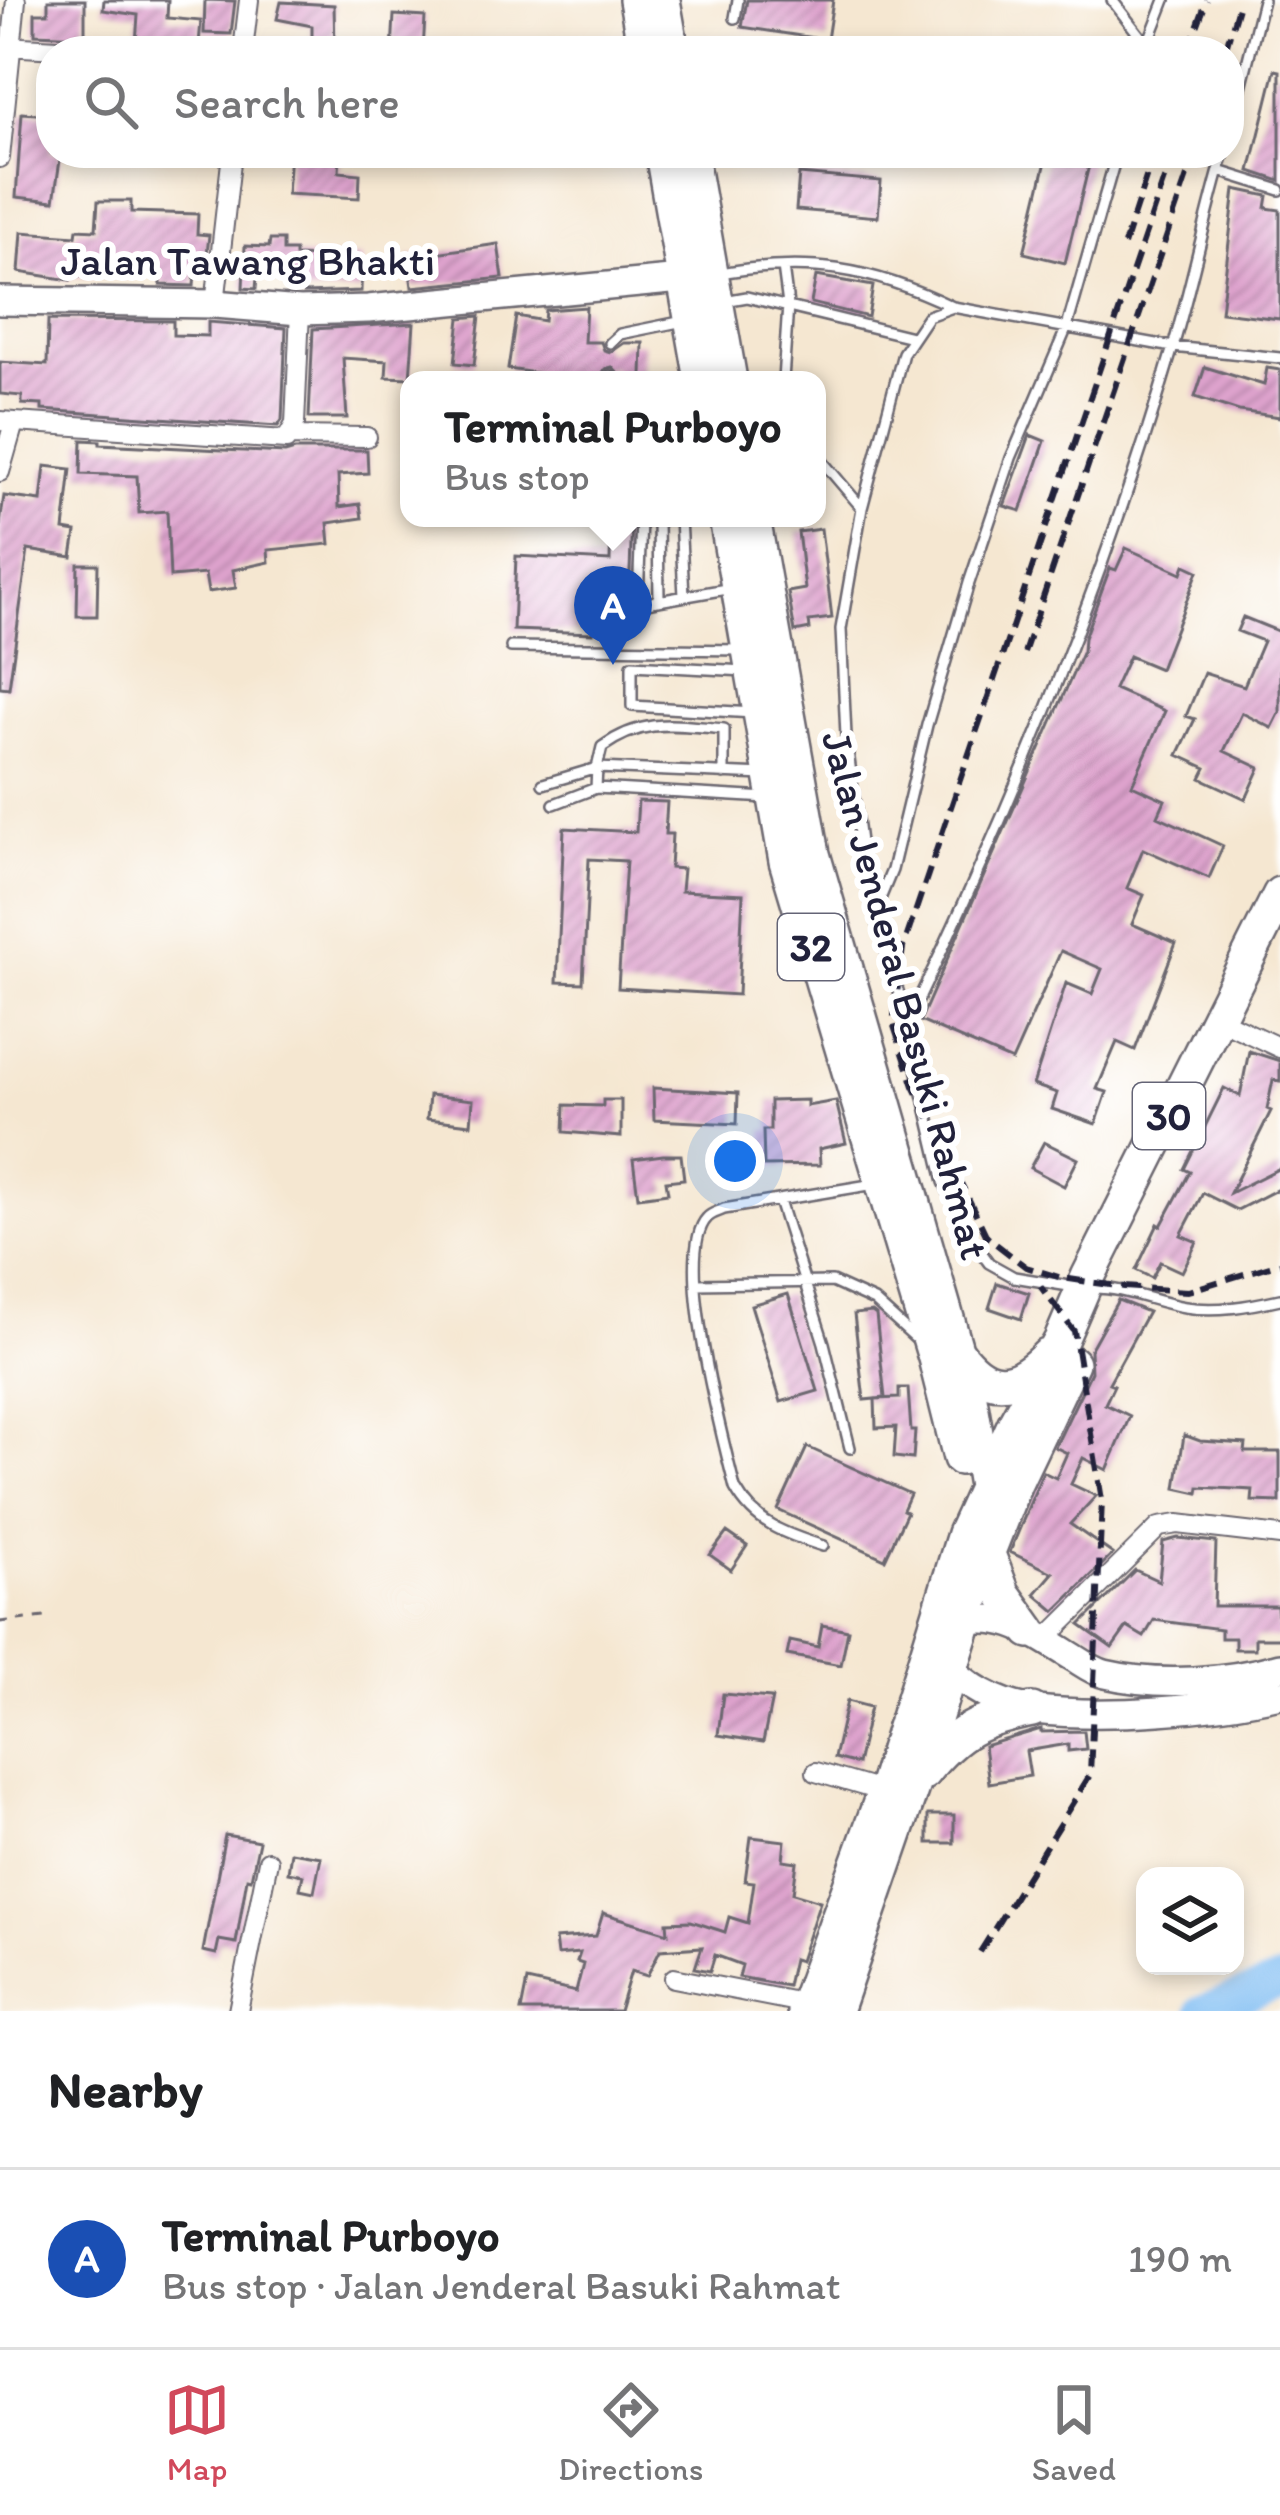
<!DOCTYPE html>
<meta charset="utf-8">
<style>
:root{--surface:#fff;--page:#f6f6f6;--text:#202124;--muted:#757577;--line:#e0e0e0;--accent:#d1495b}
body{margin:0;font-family:Itim,sans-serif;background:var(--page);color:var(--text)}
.controls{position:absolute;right:36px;bottom:36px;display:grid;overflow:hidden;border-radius:24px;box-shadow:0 6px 18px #0003}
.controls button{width:108px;height:108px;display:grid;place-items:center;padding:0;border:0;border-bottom:3px solid var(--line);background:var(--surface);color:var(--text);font:60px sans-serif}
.you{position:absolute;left:735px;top:1161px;width:42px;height:42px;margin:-30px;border:9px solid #fff;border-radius:50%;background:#1a73e8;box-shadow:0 0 0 18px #1a73e833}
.badge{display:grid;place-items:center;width:78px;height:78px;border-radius:50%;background:var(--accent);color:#fff;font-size:39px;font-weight:700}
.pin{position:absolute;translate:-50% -99px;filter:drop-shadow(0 3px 6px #0008)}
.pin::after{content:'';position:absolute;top:63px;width:42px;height:36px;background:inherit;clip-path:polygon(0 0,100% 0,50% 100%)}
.popup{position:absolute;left:400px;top:371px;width:426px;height:156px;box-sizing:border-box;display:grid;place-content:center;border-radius:24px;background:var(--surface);filter:drop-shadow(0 3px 9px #0005);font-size:39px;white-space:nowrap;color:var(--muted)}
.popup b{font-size:45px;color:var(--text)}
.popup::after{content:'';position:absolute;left:50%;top:100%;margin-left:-24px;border:24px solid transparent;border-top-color:var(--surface)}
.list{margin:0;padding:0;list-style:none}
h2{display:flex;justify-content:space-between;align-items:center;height:156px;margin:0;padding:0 48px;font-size:51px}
h2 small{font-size:39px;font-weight:400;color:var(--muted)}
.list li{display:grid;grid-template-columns:78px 1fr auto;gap:36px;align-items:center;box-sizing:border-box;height:180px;padding:0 48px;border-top:3px solid var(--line)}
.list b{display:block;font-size:45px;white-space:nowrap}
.list p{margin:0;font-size:39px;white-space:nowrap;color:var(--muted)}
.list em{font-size:39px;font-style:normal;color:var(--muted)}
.icon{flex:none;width:66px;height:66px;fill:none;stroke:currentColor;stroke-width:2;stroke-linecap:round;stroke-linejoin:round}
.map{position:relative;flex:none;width:1280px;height:2011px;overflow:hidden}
.search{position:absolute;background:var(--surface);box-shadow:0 6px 18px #0003;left:36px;right:36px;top:36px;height:132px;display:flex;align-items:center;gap:30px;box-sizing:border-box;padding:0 42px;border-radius:48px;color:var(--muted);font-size:45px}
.sheet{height:336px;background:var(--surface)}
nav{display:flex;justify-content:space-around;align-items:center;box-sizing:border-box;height:168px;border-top:3px solid var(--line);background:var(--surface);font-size:33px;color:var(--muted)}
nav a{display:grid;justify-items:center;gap:6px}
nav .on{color:var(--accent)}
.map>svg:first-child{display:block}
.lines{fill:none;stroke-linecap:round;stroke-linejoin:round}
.river{stroke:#80bdf3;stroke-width:33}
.building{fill:url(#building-hatch)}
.lane-casing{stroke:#6c6770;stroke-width:14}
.street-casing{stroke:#6c6770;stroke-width:22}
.secondary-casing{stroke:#6c6770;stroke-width:32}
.highway-casing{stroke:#6c6770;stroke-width:38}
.path{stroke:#6c6770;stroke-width:3;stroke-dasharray:9 9;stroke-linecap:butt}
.lane{stroke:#fff;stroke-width:9}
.street{stroke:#fff;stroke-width:18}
.secondary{stroke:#fff;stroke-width:27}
.highway{stroke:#fff;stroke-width:33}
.rail{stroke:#22223b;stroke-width:6;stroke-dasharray:18 9;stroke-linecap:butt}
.labels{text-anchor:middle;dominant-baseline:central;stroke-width:12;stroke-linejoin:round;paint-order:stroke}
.shield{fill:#fff;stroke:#646476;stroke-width:3}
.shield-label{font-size:39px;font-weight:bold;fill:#22223b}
.street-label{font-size:42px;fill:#22223b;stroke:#fff}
</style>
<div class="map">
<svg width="1280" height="2011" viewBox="0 0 1280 2011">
<defs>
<pattern id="building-hatch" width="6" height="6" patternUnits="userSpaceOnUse" patternTransform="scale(3)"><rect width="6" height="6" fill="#dea3cd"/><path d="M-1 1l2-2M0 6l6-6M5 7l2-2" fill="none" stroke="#b484a8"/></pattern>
</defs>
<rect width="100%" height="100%" fill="#fff"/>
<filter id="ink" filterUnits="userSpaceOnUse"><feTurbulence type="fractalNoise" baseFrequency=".00833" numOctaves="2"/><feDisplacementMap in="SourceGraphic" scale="24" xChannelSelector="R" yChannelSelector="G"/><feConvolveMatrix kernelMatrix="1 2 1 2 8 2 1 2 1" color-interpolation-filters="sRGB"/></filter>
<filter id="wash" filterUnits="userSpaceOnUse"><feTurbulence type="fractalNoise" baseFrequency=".004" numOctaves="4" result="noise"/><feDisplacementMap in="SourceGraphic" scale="48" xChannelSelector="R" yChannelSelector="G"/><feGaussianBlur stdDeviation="2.7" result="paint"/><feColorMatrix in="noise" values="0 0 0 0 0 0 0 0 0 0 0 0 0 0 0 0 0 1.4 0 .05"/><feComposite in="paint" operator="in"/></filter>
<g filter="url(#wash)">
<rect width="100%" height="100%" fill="#f5e7d1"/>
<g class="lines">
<path class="river" d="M 1203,2011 L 1280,1982"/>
</g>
<g id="blocks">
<path class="building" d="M 48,0 L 85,0 L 85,36 L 35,34 L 35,13 L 48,13 Z
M 104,0 L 168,0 L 167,18 L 201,21 L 199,44 L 136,43 L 138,15 L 103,10 Z
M 205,0 L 235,1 L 231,34 L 204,33 Z
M 747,0 L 833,0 L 827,40 L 742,27 Z
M 281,2 L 334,5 L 335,51 L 312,51 L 312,26 L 277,19 Z
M 394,15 L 425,17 L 423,51 L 392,51 Z
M 1275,70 L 1280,71 L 1280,181 L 1250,171 Z
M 22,113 L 51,115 L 51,153 L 61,153 L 54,201 L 16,197 Z
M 290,153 L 340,153 L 339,172 L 360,174 L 359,198 L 287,194 Z
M 1048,153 L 1092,153 L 1065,263 L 1024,253 Z
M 799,174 L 881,181 L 878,217 L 796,210 Z
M 1235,189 L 1268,196 L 1266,208 L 1280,210 L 1280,319 L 1221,312 Z
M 98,201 L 131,201 L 131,212 L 198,214 L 197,234 L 209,235 L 205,273 L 195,272 L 194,286 L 161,285 L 161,272 L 133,271 L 132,278 L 70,276 L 70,280 L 19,272 L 22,232 L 76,236 L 77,229 L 96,230 Z
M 270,240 L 283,240 L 283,251 L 295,251 L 295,256 L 362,258 L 361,291 L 304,293 L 304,284 L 257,277 L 256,289 L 243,288 L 245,246 L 269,247 Z
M 498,244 L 503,278 L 412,287 L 408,257 Z
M 816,276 L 873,286 L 868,317 L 811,303 Z
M 586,307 L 584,342 L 601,342 L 604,350 L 611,352 L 624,343 L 643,343 L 642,376 L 620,376 L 612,367 L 605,369 L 601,376 L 571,378 L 508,369 L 516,316 L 544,321 L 545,310 Z
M 480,316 L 474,365 L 455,363 L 460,318 Z
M 48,320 L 173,321 L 173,335 L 208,336 L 208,322 L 286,328 L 282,420 L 278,426 L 42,410 L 42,405 L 22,404 L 22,396 L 0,394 L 0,362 L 47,365 Z
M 414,323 L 410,378 L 386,377 L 387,361 L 343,358 L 347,418 L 309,418 L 313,329 Z
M 1205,367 L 1264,385 L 1267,368 L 1280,370 L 1280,417 L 1239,411 L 1195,397 Z
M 1030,435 L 1045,441 L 1021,511 L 1004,506 Z
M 82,440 L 100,441 L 100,444 L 285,453 L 295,450 L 367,450 L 368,473 L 338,475 L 339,507 L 360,504 L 362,518 L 328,523 L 330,544 L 268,550 L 269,562 L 233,570 L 236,588 L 208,592 L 205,574 L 170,577 L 167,511 L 139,513 L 137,476 L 81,474 Z
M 45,466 L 71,469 L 64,530 L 76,532 L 72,557 L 28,550 L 9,688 L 0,687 L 0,524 L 4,496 L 41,501 Z
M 611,518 L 632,518 L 629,597 L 594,599 L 593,633 L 513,630 L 516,556 L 610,561 Z
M 821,529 L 832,618 L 809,621 L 810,629 L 795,632 L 788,592 L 805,589 L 798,532 Z
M 1126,548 L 1182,573 L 1185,565 L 1198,571 L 1160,669 L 1129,656 L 1114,689 L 1165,711 L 1132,785 L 1165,800 L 1158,816 L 1223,846 L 1209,878 L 1143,849 L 1127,888 L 1144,895 L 1132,924 L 1176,943 L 1135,1050 L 1117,1042 L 1097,1089 L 1107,1092 L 1096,1124 L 1052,1109 L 1057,1093 L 1033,1085 L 1066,983 L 1092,994 L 1102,969 L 1061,951 L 1012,1061 L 920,1021 L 1083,651 L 1084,638 L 1110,568 L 1116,570 Z
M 78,564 L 98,564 L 97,616 L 77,616 Z
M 1243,617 L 1280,632 L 1280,712 L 1272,728 L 1242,713 L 1224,751 L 1260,768 L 1246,799 L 1201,778 L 1206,768 L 1178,755 L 1195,719 L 1186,716 L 1204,673 L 1244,686 L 1263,641 L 1237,631 Z
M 638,801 L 667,802 L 665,834 L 672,834 L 670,868 L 683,869 L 681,891 L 743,894 L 738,995 L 618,988 L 626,861 L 589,859 L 583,983 L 557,982 L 564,828 L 636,832 Z
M 1249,1051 L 1280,1061 L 1280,1081 L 1273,1080 L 1267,1109 L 1271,1111 L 1230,1193 L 1280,1168 L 1280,1188 L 1237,1210 L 1203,1193 L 1181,1235 L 1197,1242 L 1182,1272 L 1160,1262 L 1152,1278 L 1136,1270 L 1158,1224 L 1161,1226 L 1190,1172 L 1184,1169 L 1224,1088 L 1240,1096 Z
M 653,1088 L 738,1093 L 737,1124 L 654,1120 Z
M 429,1095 L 473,1100 L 471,1124 L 427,1119 Z
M 603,1100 L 621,1100 L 621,1137 L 564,1132 L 565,1105 L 603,1106 Z
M 807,1100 L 807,1106 L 836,1101 L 846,1143 L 819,1149 L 820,1165 L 764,1166 L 763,1130 L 770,1130 L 770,1101 Z
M 1044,1142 L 1078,1159 L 1064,1186 L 1030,1168 Z
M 663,1155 L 681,1155 L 684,1179 L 666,1181 L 668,1193 L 638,1197 L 633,1159 Z
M 997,1283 L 1029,1293 L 1021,1319 L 989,1308 Z
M 788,1294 L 818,1391 L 781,1402 L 751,1305 Z
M 1118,1300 L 1148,1312 L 1109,1383 L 1114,1385 L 1105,1404 L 1130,1416 L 1107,1470 L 1083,1458 L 1071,1484 L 1096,1496 L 1070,1524 L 1113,1554 L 1055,1611 L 1035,1594 L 1053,1573 L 1010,1552 L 1043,1472 L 1056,1478 L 1067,1453 L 1055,1447 L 1091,1372 L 1090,1350 Z
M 872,1312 L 876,1315 L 885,1398 L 875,1399 L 899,1398 L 899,1388 L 908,1388 L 911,1431 L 915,1431 L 913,1459 L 894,1457 L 896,1427 L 876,1428 L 875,1399 L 864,1400 L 854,1314 Z
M 1184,1435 L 1200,1441 L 1246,1444 L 1245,1452 L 1280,1452 L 1280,1502 L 1252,1501 L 1253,1490 L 1199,1487 L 1198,1493 L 1176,1488 Z
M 807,1447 L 910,1494 L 903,1510 L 907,1512 L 885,1559 L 778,1510 Z
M 727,1532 L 747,1546 L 731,1570 L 710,1555 Z
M 1178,1538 L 1216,1542 L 1214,1606 L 1277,1606 L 1280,1638 L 1255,1638 L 1255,1649 L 1235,1649 L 1235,1638 L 1221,1638 L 1221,1629 L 1154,1620 L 1144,1637 L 1127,1627 L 1112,1648 L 1080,1625 L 1135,1570 L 1159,1581 L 1163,1542 Z
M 822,1625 L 848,1630 L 841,1665 L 787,1655 L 790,1641 L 818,1647 Z
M 723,1694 L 772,1698 L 763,1742 L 718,1735 Z
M 847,1701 L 870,1707 L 857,1764 L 834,1758 Z
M 1041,1729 L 1041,1732 L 1084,1731 L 1086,1749 L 1068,1751 L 1068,1744 L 1026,1751 L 1030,1776 L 989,1783 L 984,1746 Z
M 928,1815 L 954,1815 L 954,1843 L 928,1843 Z
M 225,1835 L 259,1841 L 251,1879 L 247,1878 L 236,1943 L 219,1940 L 216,1954 L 203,1951 Z
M 751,1837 L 785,1841 L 783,1860 L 797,1862 L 793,1893 L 820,1901 L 800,1961 L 793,1959 L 787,1986 L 739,1977 L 742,1965 L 715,1955 L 710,1971 L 695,1968 L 702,1947 L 660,1950 L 647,1976 L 631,1971 L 619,2011 L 521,2011 L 527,1981 L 576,1992 L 583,1964 L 577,1962 L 580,1953 L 557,1955 L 555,1939 L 596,1936 L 603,1913 L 668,1933 L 667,1922 L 691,1921 L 725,1932 L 729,1917 L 748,1923 L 754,1882 L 745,1881 Z
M 291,1852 L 321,1857 L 314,1892 L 300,1889 L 303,1875 L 288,1872 Z"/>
</g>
</g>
<g filter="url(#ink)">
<use href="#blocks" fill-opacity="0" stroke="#6c6770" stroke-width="3"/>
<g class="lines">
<defs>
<path id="lane" d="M 1112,0 L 1147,45
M 735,18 L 738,0
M 1147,46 L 1165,0
M 1229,135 L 1263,0
M 1219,171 L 1280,190
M 716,274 C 807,257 870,267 953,307
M 724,301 L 747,297 L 912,337
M 610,343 L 620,334 L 684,321
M 610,376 L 612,380
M 783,380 L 788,305 L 783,267
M 817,455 L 862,508
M 658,518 L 659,601
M 680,518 L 684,596
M 638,604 L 641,518
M 618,608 L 732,588
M 511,647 L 742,650
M 746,671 L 632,665 L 632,706 L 754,713
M 765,775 L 597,768 L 596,788 L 768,798
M 543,784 L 597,768 L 602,747 C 644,717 675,725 724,729 L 724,774
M 554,804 L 596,788
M 875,911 L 892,870 L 927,725 L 969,583 L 1011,458 L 1067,327 L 1117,153
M 907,1024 C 1012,807 1105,578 1173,347 C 1192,283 1205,217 1224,153
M 779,1201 L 824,1343 L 850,1448
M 696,1284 L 832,1282 L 874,1301 L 917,1340
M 1075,1287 L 1014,1277 L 989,1263 L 970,1237 L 944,1182 L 901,1001 L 865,880 L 846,736 L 841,629 L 862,508 L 903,353 L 928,316 L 953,307 L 1173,347 L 1280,358
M 1092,1288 C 1124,1287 1153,1302 1185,1307 C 1217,1312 1249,1306 1280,1299
M 823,1546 C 785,1534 755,1524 735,1488 C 723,1440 673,1254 707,1218 C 711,1213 718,1212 724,1209 L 875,1184"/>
<path id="street" d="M 5,46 L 93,51
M 243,51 L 249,0
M 0,158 L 16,0
M 215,304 L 232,153
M 0,421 L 286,440 L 295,424 L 300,311
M 291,436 L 367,437
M 0,472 L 14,423
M 1218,1019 L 1280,1048
M 1045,1640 L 1159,1527 L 1178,1524 L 1280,1536
M 816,1772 L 884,1792
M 674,1978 L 807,2004
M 238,2011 L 268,1861"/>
<path id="secondary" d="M 0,301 L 215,304 L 300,311 L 368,309 L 702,277
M 953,1624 C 1001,1608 1033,1632 1073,1657 C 1083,1663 1093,1671 1105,1674 C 1160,1687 1226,1682 1280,1667
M 942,1655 C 957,1685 1002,1706 1035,1710 C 1107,1718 1210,1710 1280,1694"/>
<path id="highway" d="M 636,0 L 645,51
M 663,0 L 672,51
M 662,153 L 702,380
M 690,153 L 730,380
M 726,518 L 786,861 L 935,1358 L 960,1458
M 753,518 L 813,854 L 970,1398 L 985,1486
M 957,1352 C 986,1392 1014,1390 1047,1356
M 986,1549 L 1003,1593 L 1030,1631
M 923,1773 C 957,1730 980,1720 1032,1710
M 804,2011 L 884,1792 L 964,1534 L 1015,1423 L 1061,1340 L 1088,1277 L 1280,894
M 835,2011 L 931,1732 L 986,1557 L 1015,1483 L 1072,1363"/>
</defs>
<use href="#lane" class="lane-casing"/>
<use href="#street" class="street-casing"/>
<use href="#secondary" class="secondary-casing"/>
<use href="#highway" class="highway-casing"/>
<path class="path" d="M 0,1622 L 45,1617"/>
<use href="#lane" class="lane"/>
<use href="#street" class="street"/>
<use href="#secondary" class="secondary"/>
<use href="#highway" class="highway"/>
<path class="rail" d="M 1188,51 L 1207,0
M 1225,51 L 1240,0
M 1173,153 L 903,948 L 893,1023 L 914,1086 L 987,1237 L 1026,1267 L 1062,1278 L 1124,1287 L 1188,1291 L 1280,1263
M 1124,245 L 1154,153
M 1024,653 L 1195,153
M 980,1952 L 1090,1775 L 1102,1500 L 1074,1331 L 1040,1286"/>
</g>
</g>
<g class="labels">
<g class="shield">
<rect x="778" y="914" width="66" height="66" rx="9"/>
<rect x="1133" y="1083" width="72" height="66" rx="9"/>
</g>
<g class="shield-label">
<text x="811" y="947">32</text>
<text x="1169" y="1116">30</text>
</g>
<g class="street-label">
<text x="248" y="260">Jalan Tawang Bhakti</text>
<text transform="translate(906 995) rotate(75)">Jalan Jenderal Basuki Rahmat</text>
</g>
</g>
</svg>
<div class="controls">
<button><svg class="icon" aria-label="layers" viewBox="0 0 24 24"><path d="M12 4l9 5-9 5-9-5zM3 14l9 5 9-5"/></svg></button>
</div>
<div class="you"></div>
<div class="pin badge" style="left:613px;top:665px;background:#1a4fb4">A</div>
<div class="popup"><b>Terminal Purboyo</b>Bus stop</div>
<div class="search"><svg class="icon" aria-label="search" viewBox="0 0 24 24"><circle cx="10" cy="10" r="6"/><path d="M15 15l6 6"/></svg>Search here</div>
</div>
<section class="sheet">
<h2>Nearby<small></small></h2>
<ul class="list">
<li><span class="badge" style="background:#1a4fb4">A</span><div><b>Terminal Purboyo</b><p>Bus stop · Jalan Jenderal Basuki Rahmat</p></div><em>190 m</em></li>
</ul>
</section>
<nav>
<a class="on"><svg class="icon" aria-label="map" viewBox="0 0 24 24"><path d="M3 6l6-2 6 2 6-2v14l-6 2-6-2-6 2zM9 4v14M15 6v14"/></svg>Map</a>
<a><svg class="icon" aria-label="directions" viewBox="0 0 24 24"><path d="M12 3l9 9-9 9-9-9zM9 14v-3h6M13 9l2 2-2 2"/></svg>Directions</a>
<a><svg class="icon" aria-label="saved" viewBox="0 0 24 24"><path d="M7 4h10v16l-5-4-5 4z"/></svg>Saved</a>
</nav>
